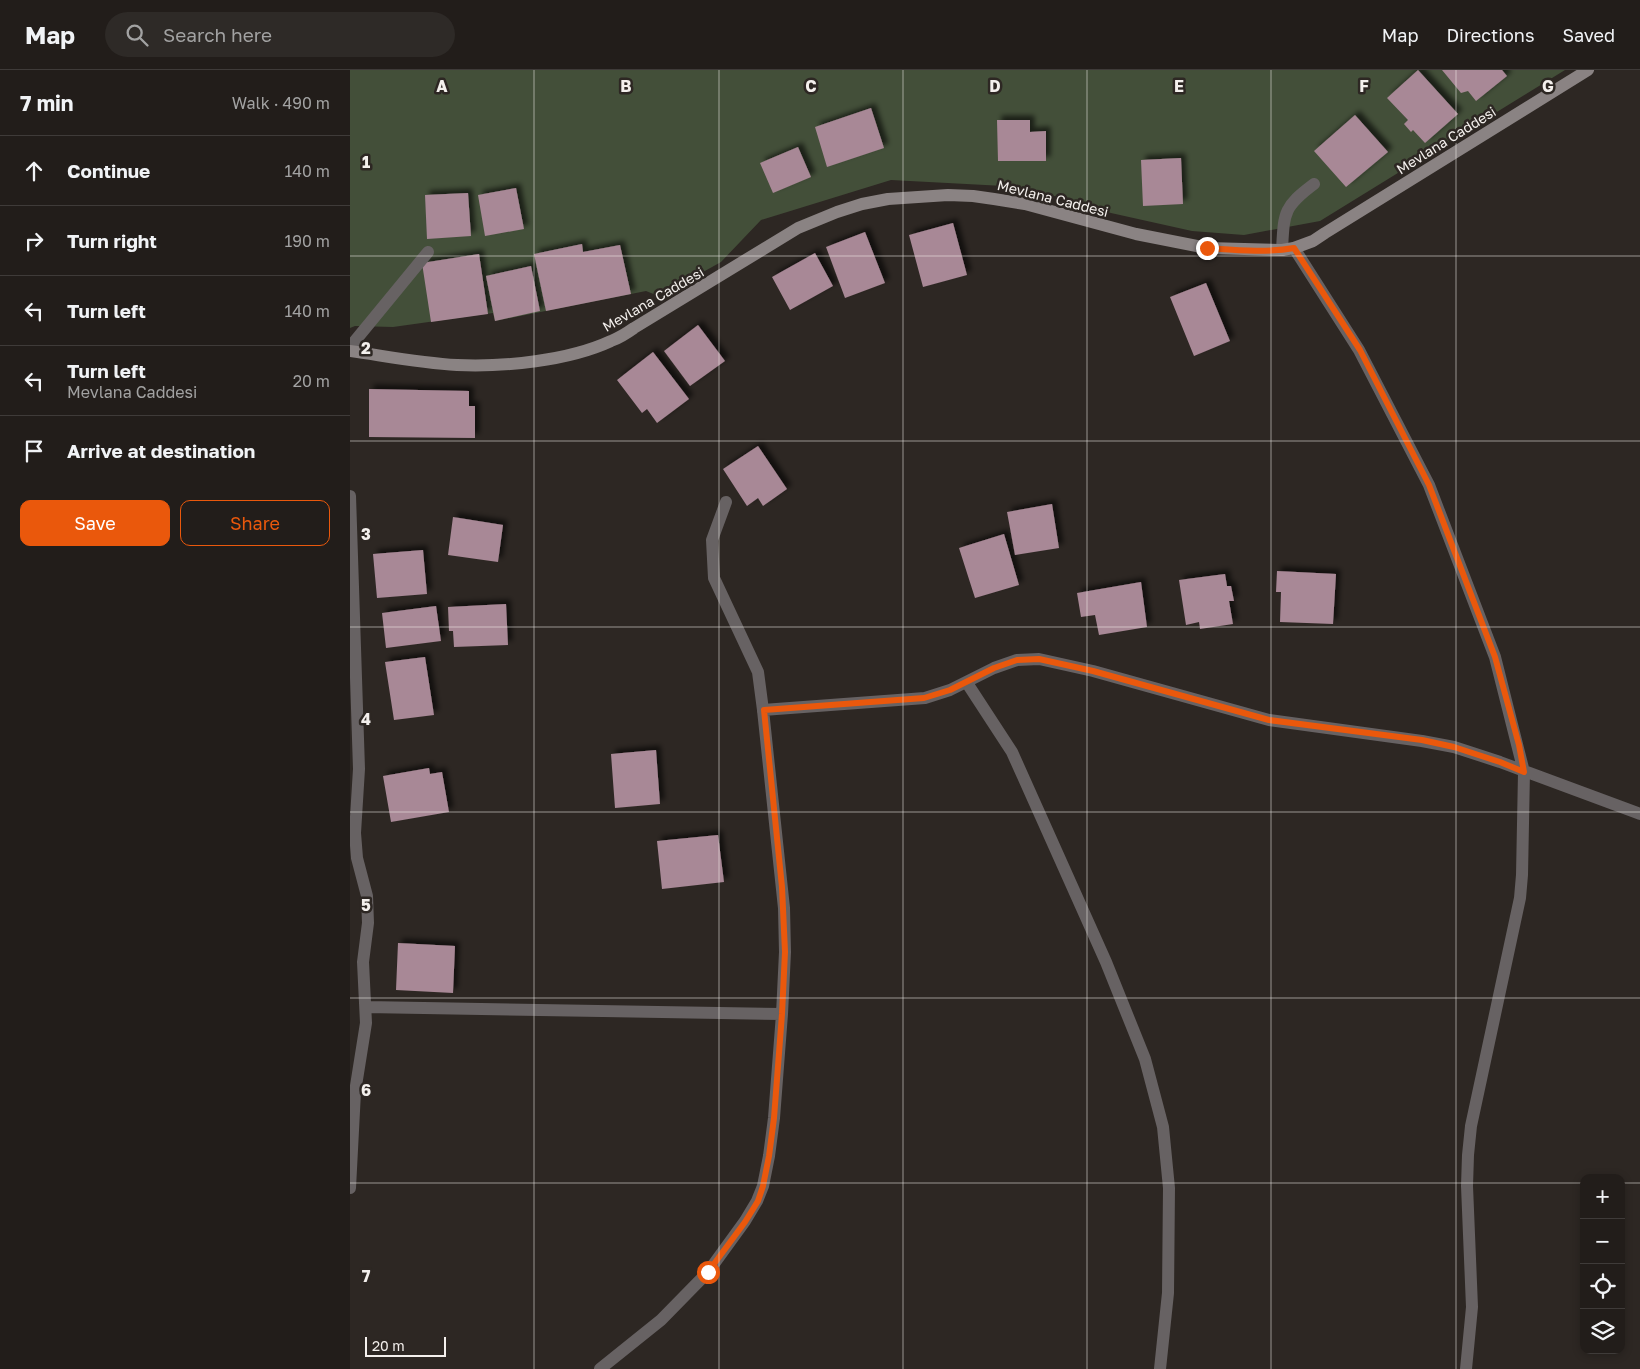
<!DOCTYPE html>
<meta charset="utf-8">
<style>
:root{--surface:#221d1a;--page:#2e2a27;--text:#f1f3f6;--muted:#a2a2a2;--line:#3f3b39;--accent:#ea580c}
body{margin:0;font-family:"Golos Text",sans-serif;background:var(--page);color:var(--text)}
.controls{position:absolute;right:15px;bottom:15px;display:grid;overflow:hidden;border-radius:10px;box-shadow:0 2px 8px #0003}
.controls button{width:45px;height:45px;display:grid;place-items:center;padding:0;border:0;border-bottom:1px solid var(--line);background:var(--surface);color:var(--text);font:25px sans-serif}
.scale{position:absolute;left:15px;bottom:12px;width:81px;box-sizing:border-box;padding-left:5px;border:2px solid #f4f0ed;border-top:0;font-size:14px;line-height:18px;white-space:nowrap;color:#f4f0ed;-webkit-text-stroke:4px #2d2723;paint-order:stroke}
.stop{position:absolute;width:15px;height:15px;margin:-11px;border:4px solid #ea580c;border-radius:50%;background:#fff}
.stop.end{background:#ea580c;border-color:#fff;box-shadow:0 1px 5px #0008}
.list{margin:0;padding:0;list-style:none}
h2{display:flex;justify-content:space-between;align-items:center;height:65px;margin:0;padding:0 20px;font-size:21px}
h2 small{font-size:16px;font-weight:400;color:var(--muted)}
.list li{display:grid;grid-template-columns:32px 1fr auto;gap:15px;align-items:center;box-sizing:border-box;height:70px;padding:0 20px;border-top:1px solid var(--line)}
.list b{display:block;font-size:19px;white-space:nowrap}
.list p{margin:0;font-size:16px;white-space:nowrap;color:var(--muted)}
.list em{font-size:16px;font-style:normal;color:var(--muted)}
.actions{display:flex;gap:10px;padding:15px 20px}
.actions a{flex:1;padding:11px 0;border:1px solid var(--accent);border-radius:10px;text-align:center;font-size:18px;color:var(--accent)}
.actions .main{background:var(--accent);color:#fff}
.icon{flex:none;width:28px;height:28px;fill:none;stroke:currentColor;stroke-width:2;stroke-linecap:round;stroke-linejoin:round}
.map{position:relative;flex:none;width:1290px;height:1299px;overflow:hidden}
header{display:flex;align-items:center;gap:30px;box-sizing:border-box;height:70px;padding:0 25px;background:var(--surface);border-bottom:1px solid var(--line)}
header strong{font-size:24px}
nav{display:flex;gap:28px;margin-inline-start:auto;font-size:18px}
.search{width:350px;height:45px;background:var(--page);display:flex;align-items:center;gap:12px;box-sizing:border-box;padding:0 18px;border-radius:28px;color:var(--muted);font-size:19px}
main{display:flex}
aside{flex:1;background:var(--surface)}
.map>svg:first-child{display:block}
.green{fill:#434f39}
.building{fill:#a88896;filter:url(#shadow)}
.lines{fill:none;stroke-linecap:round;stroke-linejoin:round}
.lane{stroke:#676263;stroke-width:12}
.street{stroke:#676263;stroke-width:12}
.secondary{stroke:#8a8383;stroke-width:12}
.route{stroke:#ea580c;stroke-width:6}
.grid{fill:none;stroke:#f4f0ed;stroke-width:1;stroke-opacity:0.55}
.labels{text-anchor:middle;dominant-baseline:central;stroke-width:5;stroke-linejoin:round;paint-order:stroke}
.street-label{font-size:14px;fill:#f4f0ed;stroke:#2d2723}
.grid-label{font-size:16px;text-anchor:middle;font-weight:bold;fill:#f4f0ed;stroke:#2d2723;stroke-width:5;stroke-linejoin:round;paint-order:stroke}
</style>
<header>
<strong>Map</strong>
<div class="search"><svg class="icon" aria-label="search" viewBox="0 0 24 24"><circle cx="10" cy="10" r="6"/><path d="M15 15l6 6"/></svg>Search here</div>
<nav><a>Map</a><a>Directions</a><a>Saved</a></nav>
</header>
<main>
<aside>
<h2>7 min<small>Walk · 490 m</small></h2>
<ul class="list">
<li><svg class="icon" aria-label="ahead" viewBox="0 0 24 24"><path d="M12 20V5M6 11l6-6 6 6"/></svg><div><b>Continue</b></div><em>140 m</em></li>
<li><svg class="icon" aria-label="right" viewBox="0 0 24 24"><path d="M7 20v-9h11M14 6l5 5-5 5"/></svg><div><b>Turn right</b></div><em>190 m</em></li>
<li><svg class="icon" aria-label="left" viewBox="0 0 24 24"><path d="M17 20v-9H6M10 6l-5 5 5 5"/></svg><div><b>Turn left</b></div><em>140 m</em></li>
<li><svg class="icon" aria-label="left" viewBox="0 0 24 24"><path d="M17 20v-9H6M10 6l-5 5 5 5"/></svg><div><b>Turn left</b><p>Mevlana Caddesi</p></div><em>20 m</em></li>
<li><svg class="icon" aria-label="arrive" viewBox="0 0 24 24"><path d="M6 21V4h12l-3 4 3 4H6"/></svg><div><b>Arrive at destination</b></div></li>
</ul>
<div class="actions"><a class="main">Save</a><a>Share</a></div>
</aside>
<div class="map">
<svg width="1290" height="1299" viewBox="0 0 1290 1299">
<defs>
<filter id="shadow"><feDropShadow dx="4.5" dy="-4.5" stdDeviation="2.5" flood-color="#0009"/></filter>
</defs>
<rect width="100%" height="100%" fill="#2d2723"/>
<path class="green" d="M 0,0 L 1215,0 L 970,151 L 894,165 L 842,161 L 761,143 L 674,117 L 541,110 L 411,150 L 371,192 L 328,216 L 306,225 L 296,221 L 145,251 L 143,243 L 43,257 L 5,256 L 0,258 Z"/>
<path class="building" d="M 1068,0 L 1108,44 L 1075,73 L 1063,60 L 1061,62 L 1054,54 L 1058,50 L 1037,28 Z
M 1092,0 L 1152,0 L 1157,6 L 1126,31 L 1118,21 L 1111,23 Z
M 521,38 L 534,78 L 477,97 L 465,57 Z
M 1005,45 L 1038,82 L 996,117 L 964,81 Z
M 647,50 L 680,50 L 680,62 L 696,61 L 696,91 L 648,91 Z
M 448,77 L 461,107 L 423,123 L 410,93 Z
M 831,88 L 833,134 L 793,136 L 791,90 Z
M 166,118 L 174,159 L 135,166 L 128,125 Z
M 118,123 L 121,166 L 77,169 L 75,125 Z
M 603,153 L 617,205 L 573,217 L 559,165 Z
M 515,162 L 535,213 L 495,228 L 476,177 Z
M 232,174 L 233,182 L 270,175 L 281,224 L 196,241 L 184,184 Z
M 465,183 L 483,216 L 440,240 L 422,207 Z
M 129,184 L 138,244 L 81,252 L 72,193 Z
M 181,196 L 190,241 L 145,251 L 136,206 Z
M 856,213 L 880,271 L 844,286 L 820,227 Z
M 348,255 L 375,291 L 340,316 L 314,281 Z
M 303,282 L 339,329 L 307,353 L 297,339 L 292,343 L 267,310 Z
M 19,319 L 119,321 L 119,336 L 125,336 L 125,368 L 19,367 Z
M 408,376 L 437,419 L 413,436 L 408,428 L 397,436 L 373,399 Z
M 702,434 L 709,478 L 665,485 L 657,442 Z
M 103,447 L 153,455 L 148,492 L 98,485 Z
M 654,464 L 669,515 L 625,528 L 609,478 Z
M 73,480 L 77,524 L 27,528 L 23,484 Z
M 927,501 L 986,504 L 983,554 L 930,552 L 931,522 L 926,522 Z
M 875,504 L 877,516 L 881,516 L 884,531 L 879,531 L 883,554 L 850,559 L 849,552 L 836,555 L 829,510 Z
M 791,512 L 797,557 L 749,565 L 745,545 L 731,547 L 727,523 Z
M 156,534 L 158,575 L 104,577 L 103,561 L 99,561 L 98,537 Z
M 86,536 L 91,571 L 36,578 L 32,543 Z
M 75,587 L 84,645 L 44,650 L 35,592 Z
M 306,680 L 310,734 L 265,738 L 261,684 Z
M 79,698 L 80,704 L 92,702 L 99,742 L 41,752 L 33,706 Z
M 368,765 L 374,812 L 312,819 L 307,771 Z
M 48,873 L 105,876 L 103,923 L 46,920 Z"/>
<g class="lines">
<path class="lane" d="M 932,180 C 934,143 933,137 964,114
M 0,277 L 78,182
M 376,432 L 362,470 L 364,508 L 408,602 L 413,640"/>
<path class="street" d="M 944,178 L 1009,280 L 1079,415 L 1145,587 L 1174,702 L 1172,805 L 1170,828 L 1121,1056 L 1118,1085 L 1117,1116 L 1122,1237 L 1116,1299
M 0,426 L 9,699 L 5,763 L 7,788 L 17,826 L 18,853 L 13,892 L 16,953 L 5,1022 L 0,1118
M 617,613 L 662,682 L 756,892 L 795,989 L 813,1057 L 819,1118 L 818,1223 L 810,1299
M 16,937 L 432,944 L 435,882 L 434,838 L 413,640 L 575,628 L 600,620 L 644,598 L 667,590 L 689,589 L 743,601 L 919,650 L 1072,671 L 1104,677 L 1150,692 L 1290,744
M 250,1299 L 311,1250 L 358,1202 L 395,1151 L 407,1131 L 413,1116 L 419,1086 L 424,1048 L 432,944"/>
<path class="secondary" d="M 0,281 C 35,286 71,293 107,295 C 154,297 218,291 261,271 C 269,268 277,263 284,258 L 448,158 L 487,142 L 512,134 L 538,129 L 598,125 L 623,126 L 644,129 L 675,134 L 786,164 L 857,178 L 932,180 L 944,178 L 963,171 L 975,163 L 1238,0"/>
</g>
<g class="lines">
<path class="route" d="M 358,1202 L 395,1152 L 408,1131 L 413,1116 L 419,1086 L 424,1048 L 432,944 L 435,882 L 432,817 L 414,640 L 574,628 L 600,620 L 644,598 L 667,590 L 689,589 L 743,601 L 919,650 L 1072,670 L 1104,677 L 1150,692 L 1174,702 L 1169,675 L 1145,587 L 1079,415 L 1010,280 L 944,178 C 916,183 886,180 857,178"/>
</g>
<path class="grid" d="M 184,0 L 184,1299M 369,0 L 369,1299M 553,0 L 553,1299M 737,0 L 737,1299M 921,0 L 921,1299M 1106,0 L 1106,1299M 0,186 L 1290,186M 0,371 L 1290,371M 0,557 L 1290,557M 0,742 L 1290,742M 0,928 L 1290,928M 0,1113 L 1234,1113M 1271,1113 L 1290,1113"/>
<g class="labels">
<g class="street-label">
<text transform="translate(1096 70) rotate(-32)">Mevlana Caddesi</text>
<text transform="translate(703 128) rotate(14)">Mevlana Caddesi</text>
<text transform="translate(303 229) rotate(-30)">Mevlana Caddesi</text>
</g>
</g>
<g class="grid-label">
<text x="92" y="22">A</text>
<text x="276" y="22">B</text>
<text x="461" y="22">C</text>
<text x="645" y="22">D</text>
<text x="829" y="22">E</text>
<text x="1014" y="22">F</text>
<text x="1198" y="22">G</text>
<text x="16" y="98">1</text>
<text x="16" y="284">2</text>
<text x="16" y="470">3</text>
<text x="16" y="655">4</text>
<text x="16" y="841">5</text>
<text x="16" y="1026">6</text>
<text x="16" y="1212">7</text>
</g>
</svg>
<div class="controls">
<button>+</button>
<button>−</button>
<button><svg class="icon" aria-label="locate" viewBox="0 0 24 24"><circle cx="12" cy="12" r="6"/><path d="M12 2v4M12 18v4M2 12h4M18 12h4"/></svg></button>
<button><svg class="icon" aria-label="layers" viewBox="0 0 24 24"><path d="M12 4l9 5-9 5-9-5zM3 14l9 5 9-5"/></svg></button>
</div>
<div class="scale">20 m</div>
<div class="stop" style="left:358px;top:1202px"></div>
<div class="stop end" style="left:857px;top:178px"></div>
</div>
</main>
